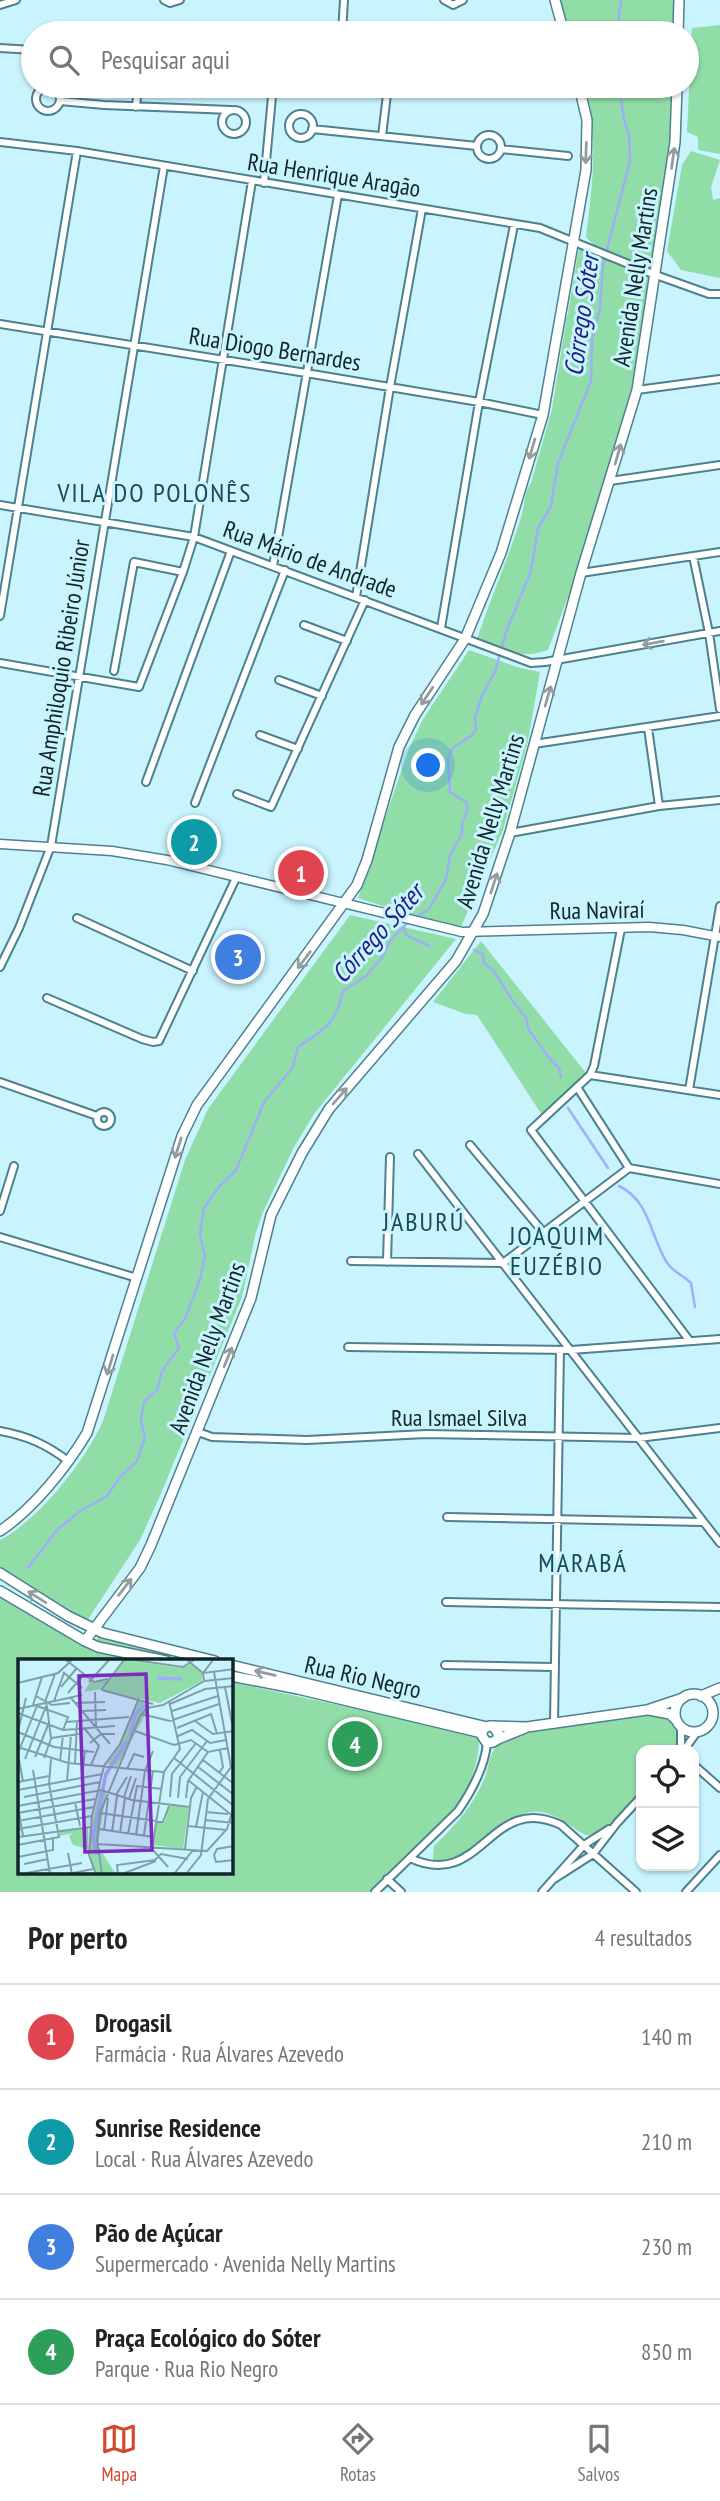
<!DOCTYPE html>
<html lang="pt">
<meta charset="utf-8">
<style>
:root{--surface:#fff;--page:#f2f2f2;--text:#222;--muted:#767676;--line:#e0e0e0;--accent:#d3492c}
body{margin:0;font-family:"PT Sans Narrow",sans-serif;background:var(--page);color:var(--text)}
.controls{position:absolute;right:21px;bottom:21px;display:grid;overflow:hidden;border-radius:14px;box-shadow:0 2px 5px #0004}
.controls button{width:63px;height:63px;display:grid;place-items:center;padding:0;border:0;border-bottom:2px solid var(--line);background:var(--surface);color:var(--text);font:35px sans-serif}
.you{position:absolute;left:429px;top:766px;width:24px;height:24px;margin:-18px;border:5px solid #fff;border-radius:50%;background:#1a73e8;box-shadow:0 0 0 10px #1a73e833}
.badge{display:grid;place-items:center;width:46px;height:46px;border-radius:50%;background:var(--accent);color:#fff;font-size:23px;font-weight:700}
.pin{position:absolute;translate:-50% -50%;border:4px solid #fff;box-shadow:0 2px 7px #0006}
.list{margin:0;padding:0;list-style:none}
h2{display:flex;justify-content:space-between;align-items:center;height:91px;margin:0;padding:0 28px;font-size:30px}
h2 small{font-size:23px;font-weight:400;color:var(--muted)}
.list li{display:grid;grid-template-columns:46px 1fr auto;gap:21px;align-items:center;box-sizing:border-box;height:105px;padding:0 28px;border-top:2px solid var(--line)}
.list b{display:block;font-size:26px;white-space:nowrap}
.list p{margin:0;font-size:23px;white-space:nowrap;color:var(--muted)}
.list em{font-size:23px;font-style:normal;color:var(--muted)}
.icon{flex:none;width:38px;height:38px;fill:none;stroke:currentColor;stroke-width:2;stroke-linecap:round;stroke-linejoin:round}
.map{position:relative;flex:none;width:720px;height:1892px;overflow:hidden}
.search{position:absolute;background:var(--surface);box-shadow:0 2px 5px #0004;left:21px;right:21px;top:21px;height:77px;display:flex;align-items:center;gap:18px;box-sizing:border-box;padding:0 24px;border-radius:38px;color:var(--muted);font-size:26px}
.sheet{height:511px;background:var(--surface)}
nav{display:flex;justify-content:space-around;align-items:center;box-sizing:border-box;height:98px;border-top:2px solid var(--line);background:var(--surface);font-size:19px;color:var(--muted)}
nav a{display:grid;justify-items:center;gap:4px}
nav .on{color:var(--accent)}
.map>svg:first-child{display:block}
.green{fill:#90dda8}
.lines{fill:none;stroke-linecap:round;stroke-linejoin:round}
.stream{stroke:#9eaff9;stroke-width:2.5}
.minor-casing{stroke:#4d818d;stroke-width:10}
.tertiary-casing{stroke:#4d818d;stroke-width:11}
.secondary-casing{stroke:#4d818d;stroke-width:12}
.minor{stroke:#fff;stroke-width:6}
.tertiary{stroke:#fff;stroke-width:8}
.secondary{stroke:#fff;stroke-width:9}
.oneway{stroke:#939da0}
.labels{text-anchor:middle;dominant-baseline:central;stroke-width:6;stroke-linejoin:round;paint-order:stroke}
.street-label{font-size:24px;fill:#10262b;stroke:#c9f4fe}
.water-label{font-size:26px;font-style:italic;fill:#211d86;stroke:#c9f4fe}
.neighbourhood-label{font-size:26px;letter-spacing:2px;fill:#164c57;stroke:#c9f4fe}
.inset-river{fill:none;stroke:#9eaff9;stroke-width:3.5}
.inset-road{fill:none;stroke:#7fa2aa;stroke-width:2}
.view{fill:#7b2cbf;fill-opacity:0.15;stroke:#7b2cbf;stroke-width:3.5}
.inset-edge{fill:none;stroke:#10262b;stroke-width:3.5}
</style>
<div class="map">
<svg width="720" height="1892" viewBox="0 0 720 1892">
<rect width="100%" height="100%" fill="#c9f4fe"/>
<path class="green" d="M 559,0 L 677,0 L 676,33 L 571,33 Z
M 720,25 L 720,154 L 698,150 L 698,137 L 687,132 L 692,28 Z
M 586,86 L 674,86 L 667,171 L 650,265 L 634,388 L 577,573 L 548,650 C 520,660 504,650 477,639 C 491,597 509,557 522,514 C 525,504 524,491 531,483 L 552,409 L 566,322 L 565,318 L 567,318 L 580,242 L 594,245 L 586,237 C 593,181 598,142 586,86 Z
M 691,151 L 720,160 L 711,187 L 713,200 L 720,198 L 720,278 L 681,270 L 667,251 L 682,165 Z
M 469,650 L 517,667 L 540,672 L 528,741 L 503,830 L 461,927 L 395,910 L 358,898 L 408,751 L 423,719 Z
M 350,915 L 456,939 L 314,1114 L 294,1147 L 263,1212 L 256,1232 L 242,1297 L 160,1496 L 140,1540 L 87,1621 L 0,1568 L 0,1540 C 39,1520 85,1461 103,1421 L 185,1160 L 208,1109 Z
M 481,941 L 586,1073 L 542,1115 L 477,1015 L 466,1014 L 433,1002 Z
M 0,1598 L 94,1652 L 94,1656 L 96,1647 L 94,1646 L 99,1635 L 200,1661 L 185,1661 L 141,1651 L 138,1661 L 94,1661 L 93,1658 L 92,1661 L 19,1661 L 19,1873 L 231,1873 L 231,1682 L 478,1735 C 483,1753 467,1794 456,1810 L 371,1892 L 0,1892 Z
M 652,1712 C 671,1719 682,1729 675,1750 L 641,1750 L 641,1790 C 629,1804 613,1828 594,1835 C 578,1841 556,1800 520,1815 C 496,1824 463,1891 433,1860 L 434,1846 C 456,1825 474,1805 485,1777 C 488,1769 489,1759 493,1751 C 506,1728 624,1717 652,1712 Z"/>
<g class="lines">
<path class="stream" d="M 617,33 L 621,0
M 415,918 L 429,909 L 446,879 L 450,855 L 462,834 L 462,824 L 468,808 L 466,802 L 450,792 L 448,759 L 453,748 L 472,735 L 476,729 L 475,717 L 483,693 L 495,672 L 506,632 L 531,571 L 538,528 L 551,506 L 558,463 L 591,381 L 592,339 L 600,308 L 603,265 L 630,161 L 629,134 L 624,120 L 621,100 L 623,86
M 404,926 L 406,935 L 429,946
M 474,950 L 483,954 L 484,963 L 494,971 L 512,1000 L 526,1018 L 529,1030 L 549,1058 L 559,1068 L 561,1077
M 568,1108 L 608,1168
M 619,1186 C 650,1201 650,1235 666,1261 C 671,1271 683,1275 691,1283 L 695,1307
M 28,1568 L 57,1530 L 80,1511 L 106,1497 L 120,1477 L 137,1461 L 145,1438 L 141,1420 L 144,1402 L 157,1390 L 162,1371 L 179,1348 L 174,1333 L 185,1319 L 200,1279 L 205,1257 L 200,1234 L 204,1208 L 218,1188 L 236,1170 L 264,1102 L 293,1067 L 298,1047 C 325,1029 336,1024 343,991 L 366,976 L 381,959 L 390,941 L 409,921"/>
<defs>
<path id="minor" d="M 164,0 L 170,3 L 180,0
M 444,0 L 453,5 L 463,0
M 0,5 L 16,0
M 342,33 L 344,0
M 0,48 L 33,50
M36 99a12 12 0 1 1 24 0a12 12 0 1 1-24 0Z
M 60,101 L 104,105 L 231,110
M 136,107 L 138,86
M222 122a12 12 0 1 1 24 0a12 12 0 1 1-24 0Z
M289 126a12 12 0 1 1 24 0a12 12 0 1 1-24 0Z
M 312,129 L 477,146
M477 147a12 12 0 1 1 24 0a12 12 0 1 1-24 0Z
M 382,136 L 388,86
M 0,142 L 77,151 L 540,228 L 653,274 L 709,294 L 720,294
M 501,149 L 568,156
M 264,183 L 273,86
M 0,324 L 306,373 L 479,402 L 543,415
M 637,390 L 720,379
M 610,481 L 720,465
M 0,505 L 194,537 L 531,663 L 545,662 L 720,631
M 693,556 L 709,633 L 720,709
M 273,566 L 338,195
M 581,573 L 720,552
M 356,597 L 390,387 L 422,209
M 0,616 L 77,151
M 304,625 L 347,641
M 441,628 L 479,402 L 514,225
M 0,663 L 139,687 L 183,572 L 194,537 L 252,181
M 114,671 L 134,562 L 183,572
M 279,680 L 322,696
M 648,728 L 659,806
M 260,735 L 298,749
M 534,744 L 720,716
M 146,782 L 231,551
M 237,794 L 271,807 L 365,600
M 195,803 L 285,570
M 510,833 L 659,806 L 720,800
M 77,918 L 193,971
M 621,929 L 594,1066 L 590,1075 L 531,1130 L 689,1340
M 0,967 L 19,928 L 51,846 L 164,166
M 47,998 L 142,1039 L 153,1042 L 159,1041 L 236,878
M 590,1075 L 720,1095
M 0,1082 L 97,1116
M 577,1087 L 629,1168
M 689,1090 L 720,906
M97 1119a7 7 0 1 1 14 0a7 7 0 1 1-14 0Z
M 470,1145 L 543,1232
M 418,1154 L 720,1543
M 629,1168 L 720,1184
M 0,1211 L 14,1166
M 0,1237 L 137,1278
M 351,1261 L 503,1263 L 629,1168
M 387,1262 L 390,1157
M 348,1347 L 571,1350 L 720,1339
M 0,1431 C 27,1436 46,1444 68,1461
M 198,1432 L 212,1437 L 307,1440 L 426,1434 L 639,1438 L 720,1428
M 447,1517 L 703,1522
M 446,1602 L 720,1607
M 445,1665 L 555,1667
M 554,1723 L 560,1350
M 679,1750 L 681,1745 L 681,1727
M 684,1750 L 697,1732
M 694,1765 L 720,1788
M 410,1858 C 482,1892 490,1791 561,1825 L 636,1892
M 387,1879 L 401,1892
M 554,1879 L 593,1854 L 617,1823 L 641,1797
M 375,1892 L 458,1811 C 471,1792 485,1766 487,1743
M 542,1892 L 584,1845 L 609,1829
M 686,1892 L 720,1855"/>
<path id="tertiary" d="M 0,844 L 112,851 L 167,860 L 462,932 L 649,927 L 683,930 L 720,937"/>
<path id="secondary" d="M 555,0 L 564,33
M 678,33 L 679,0
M 0,1531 C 33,1509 66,1468 87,1433 L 182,1136 L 197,1105 L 357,885 L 367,860 L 399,747 L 415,715 L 465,639 L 501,553 L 543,415 L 586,170 L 587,120 L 579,86
M 0,1573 L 68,1616 L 103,1633 L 215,1661
M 0,1591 L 85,1641 L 98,1647 L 166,1661
M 85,1641 L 140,1568 L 151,1545 L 251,1298 L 271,1215 L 302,1153 L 329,1109 L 456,961 L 483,914 L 510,833 L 581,573 L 637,390 L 675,142 L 677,86
M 231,1665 L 487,1727
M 231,1676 L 298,1689 L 482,1733
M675 1713a19 19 0 1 1 38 0a19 19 0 1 1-38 0Z
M 701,1696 L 720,1688
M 649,1710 L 670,1714 L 676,1720
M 493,1726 L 498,1733 L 498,1739 L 493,1742 L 487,1743 L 482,1736 C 482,1730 484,1727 490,1726 L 527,1727 L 647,1710 L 683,1698
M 498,1739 L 525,1728"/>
</defs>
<use href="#minor" class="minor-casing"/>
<use href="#tertiary" class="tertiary-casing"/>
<use href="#secondary" class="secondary-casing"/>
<use href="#minor" class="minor"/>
<use href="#tertiary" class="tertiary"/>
<use href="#secondary" class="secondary"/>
</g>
<defs><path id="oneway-shaft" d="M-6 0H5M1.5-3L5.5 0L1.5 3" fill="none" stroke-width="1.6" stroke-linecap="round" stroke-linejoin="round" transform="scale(1.75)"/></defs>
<g class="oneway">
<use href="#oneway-shaft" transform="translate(586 153) rotate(92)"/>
<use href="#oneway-shaft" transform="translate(673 158) rotate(-82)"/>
<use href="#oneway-shaft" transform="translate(532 449) rotate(106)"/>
<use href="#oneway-shaft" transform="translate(618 454) rotate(-74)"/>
<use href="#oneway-shaft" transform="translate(653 643) rotate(170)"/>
<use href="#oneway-shaft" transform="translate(427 696) rotate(124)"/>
<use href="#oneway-shaft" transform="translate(548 696) rotate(-74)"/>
<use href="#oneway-shaft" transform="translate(494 883) rotate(-72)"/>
<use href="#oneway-shaft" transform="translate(304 960) rotate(127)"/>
<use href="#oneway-shaft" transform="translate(340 1096) rotate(-49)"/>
<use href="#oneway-shaft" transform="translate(178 1148) rotate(108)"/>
<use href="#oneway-shaft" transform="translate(228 1357) rotate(-68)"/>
<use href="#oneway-shaft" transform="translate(110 1365) rotate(107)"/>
<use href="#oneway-shaft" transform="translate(125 1587) rotate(-52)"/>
<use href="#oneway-shaft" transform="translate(37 1597) rotate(-148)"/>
<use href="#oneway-shaft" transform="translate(265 1673) rotate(-167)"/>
</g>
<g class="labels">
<g class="street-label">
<text transform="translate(334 175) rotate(9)">Rua Henrique Aragão</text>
<text transform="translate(635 277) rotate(-81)">Avenida Nelly Martins</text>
<text transform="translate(275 349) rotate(9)">Rua Diogo Bernardes</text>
<text transform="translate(310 559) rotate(20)">Rua Mário de Andrade</text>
<text transform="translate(61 668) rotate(-81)">Rua Amphiloquio Ribeiro Júnior</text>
<text transform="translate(490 821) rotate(-73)">Avenida Nelly Martins</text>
<text transform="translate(597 910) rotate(-1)">Rua Naviraí</text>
<text transform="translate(207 1348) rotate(-70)">Avenida Nelly Martins</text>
<text x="459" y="1417">Rua Ismael Silva</text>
<text transform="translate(363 1677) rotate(13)">Rua Rio Negro</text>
</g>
<g class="water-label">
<text transform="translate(581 315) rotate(-82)">Córrego Sóter</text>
<text transform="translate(377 933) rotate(-48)">Córrego Sóter</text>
</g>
<g class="neighbourhood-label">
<text x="155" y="492">VILA DO POLONÊS</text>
<text x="424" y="1221">JABURÚ</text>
<text x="557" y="1235">JOAQUIM<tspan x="557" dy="30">EUZÉBIO</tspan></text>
<text x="583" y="1562">MARABÁ</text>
</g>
</g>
<g transform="translate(18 1659)">
<rect width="215" height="215" fill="#c9f4fe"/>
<path d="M 107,1 L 164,9 L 173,5 L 184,14 L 184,22 L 142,44 L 85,32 L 85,25 L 83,30 L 66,33 L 73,22 L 89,22 ZM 121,41 L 132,47 L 99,107 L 89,105 L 101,88 ZM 81,132 L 88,133 L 80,187 L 97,214 L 79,215 L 74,209 L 71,180 ZM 151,146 L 171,148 L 165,190 L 135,186 L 139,162 L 147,163 ZM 70,168 L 70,190 L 55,186 L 51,177 L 55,174 L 42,177 L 41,171 Z" fill="#90dda8"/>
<path class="inset-river" d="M 139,19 L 164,20M 112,77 L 117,56 L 126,46M 79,196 L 75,178 L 88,115 L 109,82"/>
<path class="inset-road" d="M 48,1 L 76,23 L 90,20M 116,1 L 165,8 L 176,1M 169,1 L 185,14 L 195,1M 45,13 L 64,29M 186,22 L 216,19M 71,23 L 91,1M 0,24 L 40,14 L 54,1M 43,28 L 59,9M 207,28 L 214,64M 83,31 L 106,1M 84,31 L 135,45M 77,33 L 78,67M 50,34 L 66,15M 18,37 L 34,46 L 52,44M 53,39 L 92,85M 36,42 L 46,14M 27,43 L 37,15M 57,44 L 87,43M 152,45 L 187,30 L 216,27M 15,46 L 24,18M 19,47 L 50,58 L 45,71M 0,50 L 64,36M 64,52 L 88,51M 154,52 L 200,37M 0,54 L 45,71 L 97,67M 123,55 L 152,62 L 201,45M 177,62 L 195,75 L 216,72M 48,63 L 111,58M 66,69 L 81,87 L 73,106M 159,69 L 193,55 L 199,75M 0,72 L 8,39M 117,72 L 156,86 L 173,81 L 190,93 L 210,89M 0,73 L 36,88 L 76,93M 160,77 L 174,71 L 192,84 L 208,81M 33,79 L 61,75M 72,84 L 83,75 L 97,75M 0,88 L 50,104 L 145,113M 0,94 L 19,47M 17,98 L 30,66M 26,99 L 33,80 L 29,47M 156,99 L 216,147M 7,100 L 29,45M 1,101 L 5,122M 185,101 L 216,125M 42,102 L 45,77M 57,105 L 59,62M 180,108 L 216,136M 109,110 L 116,95 L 126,98M 15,111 L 32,215M 201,114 L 205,108 L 202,91M 64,119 L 67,92M 170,121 L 216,158M 49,122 L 53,76M 0,123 L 31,117M 0,131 L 84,115M 98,136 L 109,118M 6,138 L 82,123M 106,138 L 113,117M 152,138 L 154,115 L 178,84M 160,139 L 162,118 L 189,82M 168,139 L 170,122 L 190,93M 111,140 L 118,119M 57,143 L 62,167M 0,147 L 83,131 L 114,141 L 172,148M 188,153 L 210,155M 0,154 L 77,140M 1,154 L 5,177M 82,154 L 145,163 L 151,147M 187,161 L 216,164M 0,162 L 76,148M 170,167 L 208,171M 178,168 L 185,133M 0,170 L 74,157M 81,170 L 135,178M 86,171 L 90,139M 94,173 L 99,137M 102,174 L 107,139M 110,175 L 119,127 L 144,130M 118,176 L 127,112 L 135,92M 126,176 L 135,112M 0,178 L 73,168M 80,185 L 189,192 L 209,170 L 216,147M 0,186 L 41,178 L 31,125 L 33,100M 216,187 L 199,190 L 196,196 L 198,203 L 216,201M 167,190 L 173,139 L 179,127M 50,194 L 54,215M 0,198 L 35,191 L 35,180M 6,205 L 30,200M 150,208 L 134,190 L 146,113 L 162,90 L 151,42M 8,214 L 64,204M 50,215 L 75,210M 78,215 L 71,196 L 74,157 L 86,107 L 102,85 L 121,39M 84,215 L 79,181 L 82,154 L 122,57 L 129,49 L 145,46 L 186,22 L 185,14 L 216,10M 100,215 L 99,206 L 137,201 L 143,195 L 170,200M 104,215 L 138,202M 156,215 L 175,191M 168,215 L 183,196 L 190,140 L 213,108 L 196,13"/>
<path class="view" d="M 128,15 L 134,191 L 67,193 L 61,17 Z"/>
<rect width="215" height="215" class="inset-edge"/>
</g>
</svg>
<div class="controls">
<button><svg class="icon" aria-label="locate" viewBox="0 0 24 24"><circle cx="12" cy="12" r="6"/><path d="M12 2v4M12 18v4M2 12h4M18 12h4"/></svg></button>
<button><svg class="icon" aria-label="layers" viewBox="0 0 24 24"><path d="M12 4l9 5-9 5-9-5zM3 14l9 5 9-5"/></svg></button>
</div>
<div class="you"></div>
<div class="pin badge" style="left:301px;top:873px;background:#e0444e">1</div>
<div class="pin badge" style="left:194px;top:842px;background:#0f9aa8">2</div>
<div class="pin badge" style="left:238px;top:957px;background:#3f7fe0">3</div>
<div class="pin badge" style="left:355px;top:1744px;background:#2e9e5b">4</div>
<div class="search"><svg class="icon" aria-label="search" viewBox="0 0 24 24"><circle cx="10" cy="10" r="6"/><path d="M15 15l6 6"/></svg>Pesquisar aqui</div>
</div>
<section class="sheet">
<h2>Por perto<small>4 resultados</small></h2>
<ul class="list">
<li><span class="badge" style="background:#e0444e">1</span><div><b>Drogasil</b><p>Farmácia · Rua Álvares Azevedo</p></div><em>140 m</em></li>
<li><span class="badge" style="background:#0f9aa8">2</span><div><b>Sunrise Residence</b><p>Local · Rua Álvares Azevedo</p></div><em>210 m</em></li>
<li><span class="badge" style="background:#3f7fe0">3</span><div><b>Pão de Açúcar</b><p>Supermercado · Avenida Nelly Martins</p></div><em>230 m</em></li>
<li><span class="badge" style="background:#2e9e5b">4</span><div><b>Praça Ecológico do Sóter</b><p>Parque · Rua Rio Negro</p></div><em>850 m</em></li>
</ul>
</section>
<nav>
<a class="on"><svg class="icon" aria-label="map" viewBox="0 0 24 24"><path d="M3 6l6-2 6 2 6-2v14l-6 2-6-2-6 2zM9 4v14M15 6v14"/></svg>Mapa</a>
<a><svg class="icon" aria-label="directions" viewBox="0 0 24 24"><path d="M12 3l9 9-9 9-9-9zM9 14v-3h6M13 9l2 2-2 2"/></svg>Rotas</a>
<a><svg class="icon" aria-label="saved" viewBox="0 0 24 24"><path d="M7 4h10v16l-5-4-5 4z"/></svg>Salvos</a>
</nav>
